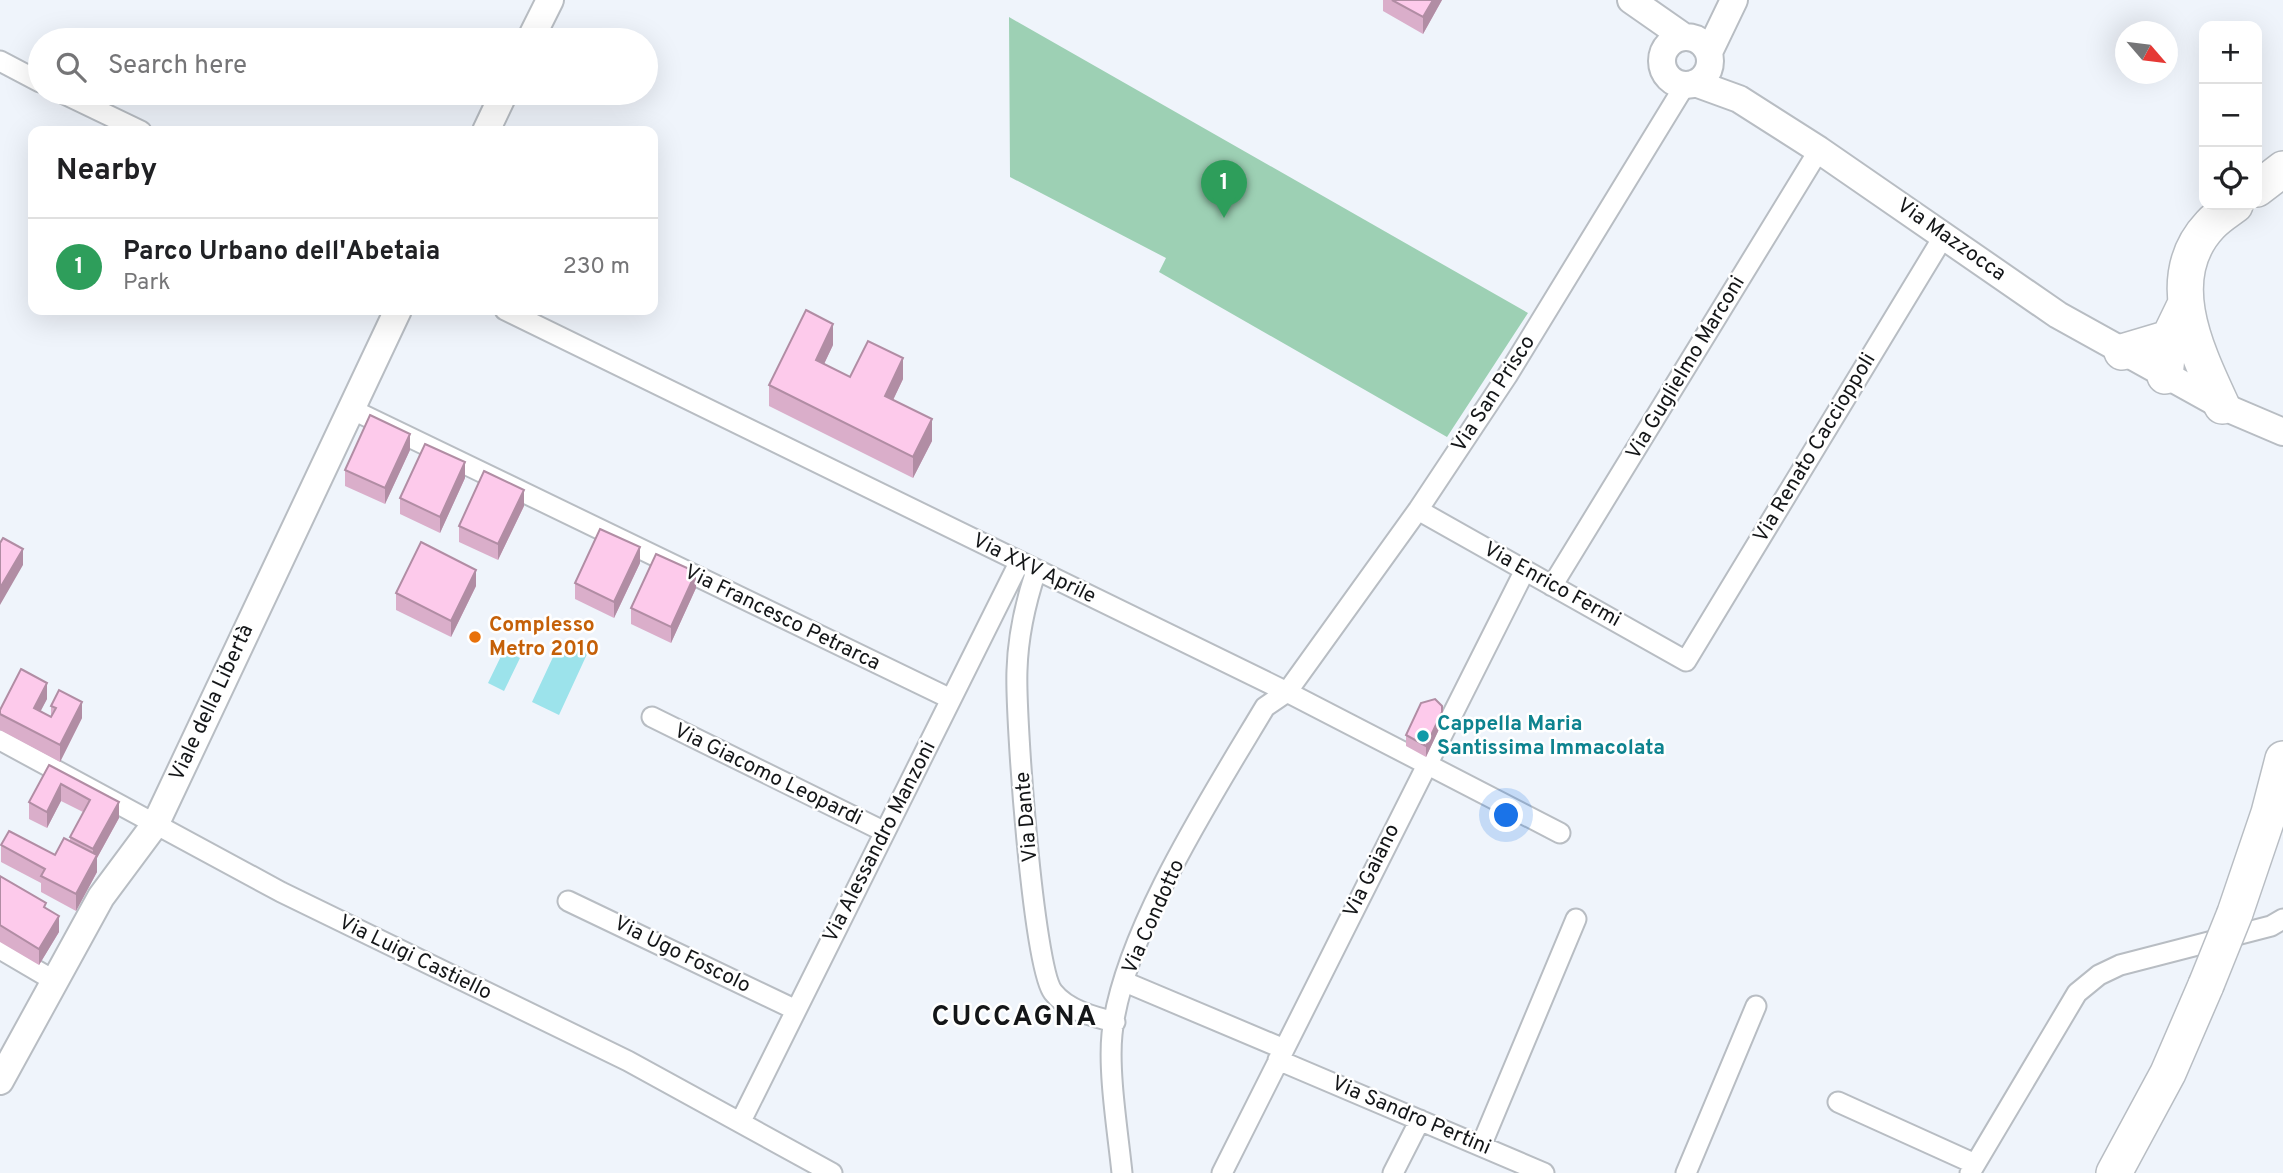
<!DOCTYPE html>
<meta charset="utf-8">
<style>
:root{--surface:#fff;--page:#f2f2f2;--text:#202124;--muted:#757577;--line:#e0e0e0;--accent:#30776e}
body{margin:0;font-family:Overpass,sans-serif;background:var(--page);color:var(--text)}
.controls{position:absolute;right:21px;top:21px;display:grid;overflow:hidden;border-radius:14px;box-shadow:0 7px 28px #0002}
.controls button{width:63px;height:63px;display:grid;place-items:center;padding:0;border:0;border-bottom:2px solid var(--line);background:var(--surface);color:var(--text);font:35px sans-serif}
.compass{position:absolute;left:2115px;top:21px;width:63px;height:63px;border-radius:50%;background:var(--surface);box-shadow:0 7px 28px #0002;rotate:118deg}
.you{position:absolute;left:1507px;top:816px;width:24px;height:24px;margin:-18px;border:5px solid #fff;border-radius:50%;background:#1a73e8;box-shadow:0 0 0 10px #1a73e833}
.badge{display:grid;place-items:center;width:46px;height:46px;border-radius:50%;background:var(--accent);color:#fff;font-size:23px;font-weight:700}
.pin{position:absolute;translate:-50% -58px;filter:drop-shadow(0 2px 4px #0008)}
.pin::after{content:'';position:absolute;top:37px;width:24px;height:21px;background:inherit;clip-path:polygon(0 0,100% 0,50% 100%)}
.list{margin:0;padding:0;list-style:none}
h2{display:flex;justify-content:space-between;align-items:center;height:91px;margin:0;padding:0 28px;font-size:30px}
h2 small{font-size:23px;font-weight:400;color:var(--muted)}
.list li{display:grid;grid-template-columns:46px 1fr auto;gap:21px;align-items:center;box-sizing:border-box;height:98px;padding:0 28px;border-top:2px solid var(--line)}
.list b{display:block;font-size:26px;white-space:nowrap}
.list p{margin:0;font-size:23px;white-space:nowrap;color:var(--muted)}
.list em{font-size:23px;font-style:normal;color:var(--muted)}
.icon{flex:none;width:38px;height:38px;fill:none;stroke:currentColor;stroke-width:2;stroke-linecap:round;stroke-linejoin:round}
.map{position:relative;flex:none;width:2283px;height:1173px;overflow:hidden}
.search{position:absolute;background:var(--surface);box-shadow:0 7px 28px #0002;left:28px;top:28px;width:630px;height:77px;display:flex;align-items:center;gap:18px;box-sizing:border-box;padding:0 24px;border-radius:38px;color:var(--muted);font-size:26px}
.panel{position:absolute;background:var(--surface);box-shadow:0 7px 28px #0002;left:28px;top:126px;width:630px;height:189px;border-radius:14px}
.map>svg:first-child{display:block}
.green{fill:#9dd0b4}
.water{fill:#9ce3eb}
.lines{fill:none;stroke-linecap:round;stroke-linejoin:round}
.street-casing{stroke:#b8bdc3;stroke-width:23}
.secondary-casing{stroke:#b8bdc3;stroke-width:30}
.highway-casing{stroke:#b8bdc3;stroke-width:38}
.street{stroke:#fff;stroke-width:19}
.secondary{stroke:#fff;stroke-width:26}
.highway{stroke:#fff;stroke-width:35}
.highway-bridge-casing{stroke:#b8bdc3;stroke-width:38;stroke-linecap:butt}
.highway-bridge{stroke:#fff;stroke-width:35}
.wall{fill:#daaeca}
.shaded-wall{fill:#b18da4}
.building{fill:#fdcaeb;stroke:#b18da4;stroke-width:2}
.food-dot{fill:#e8710a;stroke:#fff;stroke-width:2.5}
.culture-dot{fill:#0f9aa8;stroke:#fff;stroke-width:2.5}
.labels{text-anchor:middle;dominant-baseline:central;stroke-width:5;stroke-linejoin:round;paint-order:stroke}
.street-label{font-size:21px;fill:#141618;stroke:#fff}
.food-label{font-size:21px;font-weight:bold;fill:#c56008;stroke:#fff;text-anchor:start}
.culture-label{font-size:21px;font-weight:bold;fill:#0d838f;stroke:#fff;text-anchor:start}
.district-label{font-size:28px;font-weight:bold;letter-spacing:2px;fill:#141618;stroke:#fff}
</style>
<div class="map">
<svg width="2283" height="1173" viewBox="0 0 2283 1173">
<rect width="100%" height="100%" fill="#eff4fb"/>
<path class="green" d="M 1009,17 L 1528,313 L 1447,437 L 1159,272 L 1166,258 L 1010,177 Z"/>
<path class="water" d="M 561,640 L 588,652 L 559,715 L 532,702 Z
M 504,650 L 520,658 L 504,691 L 488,683 Z"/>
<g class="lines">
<defs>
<path id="street" d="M 0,61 L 40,82
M 62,93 L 141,131
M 505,310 L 1287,692 L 1560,833
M 349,408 L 951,699
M 1418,510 L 1686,661 L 1945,234
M 1036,571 C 1025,604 1018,635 1017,670 C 1015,714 1033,967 1053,992 C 1067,1010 1094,1017 1115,1022
M 1552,586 L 1819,150
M 652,717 L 885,832
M 0,740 L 281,892 L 628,1061 L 832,1173
M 568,901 L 796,1010
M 0,949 L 53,980
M 1125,982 L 1284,1049
M 1278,1060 L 1544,1173
M 1838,1102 L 1975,1164
M 741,1121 L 1019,563
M 1481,1146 L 1576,919
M 1122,1173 C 1118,1133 1108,1073 1112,1034 C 1122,935 1213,794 1265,707 L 1287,692 L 1418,510 L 1507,376 L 1685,85
M 1222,1173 L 1525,570
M 1393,1173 L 1420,1120
M 1686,1173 L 1756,1006
M 1970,1173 L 2077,993 L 2099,975 L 2120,965 L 2271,926 L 2283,919"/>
<path id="secondary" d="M 1631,0 L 1684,37
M1662 61a24 24 0 1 1 48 0a24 24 0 1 1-48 0Z
M 530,40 L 550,0
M 1709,52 L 1734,0
M 1695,83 L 1739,99 L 1819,150 L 2058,315 L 2222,406 L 2283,432
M 486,131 L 504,93
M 0,1081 L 101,897 L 156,823 L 398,310"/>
<path id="highway" d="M 2257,189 L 2283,169
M 2122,352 L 2169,338
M 2165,376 L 2169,338 L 2185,305
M 2222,406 C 2197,352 2160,278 2210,225 C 2217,217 2227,211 2235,205
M 2235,913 L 2269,813 L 2283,759
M 2114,1173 L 2168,1073 L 2206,985"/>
</defs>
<use href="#street" class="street-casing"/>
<use href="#secondary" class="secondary-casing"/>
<use href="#highway" class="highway-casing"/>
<use href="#street" class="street"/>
<use href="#secondary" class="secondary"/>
<use href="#highway" class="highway"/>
<defs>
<path id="highway-bridge" d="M 2206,985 L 2235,913"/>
</defs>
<use href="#highway-bridge" class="highway-bridge-casing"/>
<use href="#highway-bridge" class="highway-bridge"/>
</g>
<path class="wall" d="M 1383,0 L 1442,0 L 1423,34 L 1383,11 Z
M 833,345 L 824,364 L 850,377 L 903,379 L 893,400 L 932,441 L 913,478 L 769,406 L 769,385 Z
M 410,450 L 385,504 L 345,486 L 345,470 Z
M 465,478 L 440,533 L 400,514 L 400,498 Z
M 524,506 L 498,560 L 459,542 L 459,526 Z
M 640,563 L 614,618 L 575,599 L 575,583 Z
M 476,586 L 451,637 L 396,610 L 396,593 Z
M 696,588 L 671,643 L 631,624 L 631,608 Z
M 47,699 L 40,711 L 51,717 L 51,706 L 82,718 L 60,762 L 0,730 L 0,710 Z
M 1442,723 L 1426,757 L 1406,746 L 1406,735 Z
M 49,765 L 119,818 L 97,858 L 97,872 L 76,911 L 41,892 L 41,883 L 1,862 L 1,845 L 55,855 L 70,841 L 70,837 L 83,812 L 61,801 L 47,828 L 29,819 L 29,802 Z
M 0,876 L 46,908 L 59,932 L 39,965 L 0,942 Z"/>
<path class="shaded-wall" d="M 1433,0 L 1442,0 L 1423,34 L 1423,17 Z
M 833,324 L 833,345 L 816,381 L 816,360 Z
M 903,358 L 903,379 L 885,417 L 885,396 Z
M 932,419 L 932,441 L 913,478 L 913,457 Z
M 410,434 L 410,450 L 385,504 L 385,488 Z
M 465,462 L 465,478 L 440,533 L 440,517 Z
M 524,490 L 524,506 L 498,560 L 498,544 Z
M 640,547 L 640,563 L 614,618 L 614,602 Z
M 23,549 L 23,565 L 0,605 L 0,588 Z
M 476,570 L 476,586 L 451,637 L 451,621 Z
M 696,572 L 696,588 L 671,643 L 671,627 Z
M 47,683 L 47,699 L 34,724 L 34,708 Z
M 82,702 L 82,718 L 60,762 L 60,745 Z
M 1442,712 L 1442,723 L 1426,757 L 1426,746 Z
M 61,784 L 61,801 L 47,828 L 47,812 Z
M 119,802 L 119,818 L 97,858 L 97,872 L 76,911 L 76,894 L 93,863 L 93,849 Z
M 59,916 L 59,932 L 39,965 L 39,949 Z"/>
<path class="building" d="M 1392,0 L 1433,0 L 1423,17 Z
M 806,310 L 833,324 L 816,360 L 850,377 L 868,341 L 903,358 L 885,396 L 932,419 L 913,457 L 769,385 Z
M 370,415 L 410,434 L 385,488 L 345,470 Z
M 425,444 L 465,462 L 440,517 L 400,498 Z
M 484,471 L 524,490 L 498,544 L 459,526 Z
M 600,529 L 640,547 L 614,602 L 575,583 Z
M 3,538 L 23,549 L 0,588 L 0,543 Z
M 421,542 L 476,570 L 451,621 L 396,593 Z
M 656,554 L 696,572 L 671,627 L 631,608 Z
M 21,669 L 47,683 L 34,708 L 51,717 L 56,708 L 51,706 L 59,690 L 82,702 L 60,745 L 0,714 L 0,710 Z
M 1435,699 L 1442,706 L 1442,712 L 1426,746 L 1406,735 L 1421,703 Z
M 49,765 L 119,802 L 93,849 L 70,837 L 90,800 L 61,784 L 47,812 L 29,802 Z
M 9,831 L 55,855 L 64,838 L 97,855 L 76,894 L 41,876 L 45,869 L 1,845 Z
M 0,876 L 46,903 L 44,907 L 59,916 L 39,949 L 0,925 Z"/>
<circle class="food-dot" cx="475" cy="637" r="7"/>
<circle class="culture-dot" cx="1423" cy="736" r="7"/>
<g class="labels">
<g class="street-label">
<text transform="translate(1951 240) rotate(35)">Via Mazzocca</text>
<text transform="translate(1686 368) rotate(-59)">Via Guglielmo Marconi</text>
<text transform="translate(1494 394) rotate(-57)">Via San Prisco</text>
<text transform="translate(1815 448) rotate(-59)">Via Renato Caccioppoli</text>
<text transform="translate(1034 569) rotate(26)">Via XXV Aprile</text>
<text transform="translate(1552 585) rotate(29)">Via Enrico Fermi</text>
<text transform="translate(782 618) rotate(26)">Via Francesco Petrarca</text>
<text transform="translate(212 703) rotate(-65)">Viale della Libertà</text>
<text transform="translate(768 775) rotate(26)">Via Giacomo Leopardi</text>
<text transform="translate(1027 817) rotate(-95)">Via Dante</text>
<text transform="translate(880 842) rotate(-63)">Via Alessandro Manzoni</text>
<text transform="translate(1372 871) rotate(-64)">Via Gaiano</text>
<text transform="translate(1154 917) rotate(-66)">Via Condotto</text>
<text transform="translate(682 955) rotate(26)">Via Ugo Foscolo</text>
<text transform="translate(415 958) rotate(26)">Via Luigi Castiello</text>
<text transform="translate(1411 1116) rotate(23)">Via Sandro Pertini</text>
</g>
<g class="food-label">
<text x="489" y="625">Complesso<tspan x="489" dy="24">Metro 2010</tspan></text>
</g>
<g class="culture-label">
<text x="1437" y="724">Cappella Maria<tspan x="1437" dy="24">Santissima Immacolata</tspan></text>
</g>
<g class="district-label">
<text x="1015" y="1018">CUCCAGNA</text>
</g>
</g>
</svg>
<div class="controls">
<button>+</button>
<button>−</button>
<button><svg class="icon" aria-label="locate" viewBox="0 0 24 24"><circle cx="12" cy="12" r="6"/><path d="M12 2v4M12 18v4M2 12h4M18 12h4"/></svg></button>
</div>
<svg class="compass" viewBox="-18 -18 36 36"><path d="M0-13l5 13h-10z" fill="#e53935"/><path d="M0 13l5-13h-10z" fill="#757577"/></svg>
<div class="you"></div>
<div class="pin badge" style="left:1224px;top:218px;background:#2e9e5b">1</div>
<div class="search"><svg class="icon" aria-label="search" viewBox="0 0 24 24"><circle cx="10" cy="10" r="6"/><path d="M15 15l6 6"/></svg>Search here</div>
<section class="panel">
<h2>Nearby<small></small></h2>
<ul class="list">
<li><span class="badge" style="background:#2e9e5b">1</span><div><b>Parco Urbano dell'Abetaia</b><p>Park</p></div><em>230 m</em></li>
</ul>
</section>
</div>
